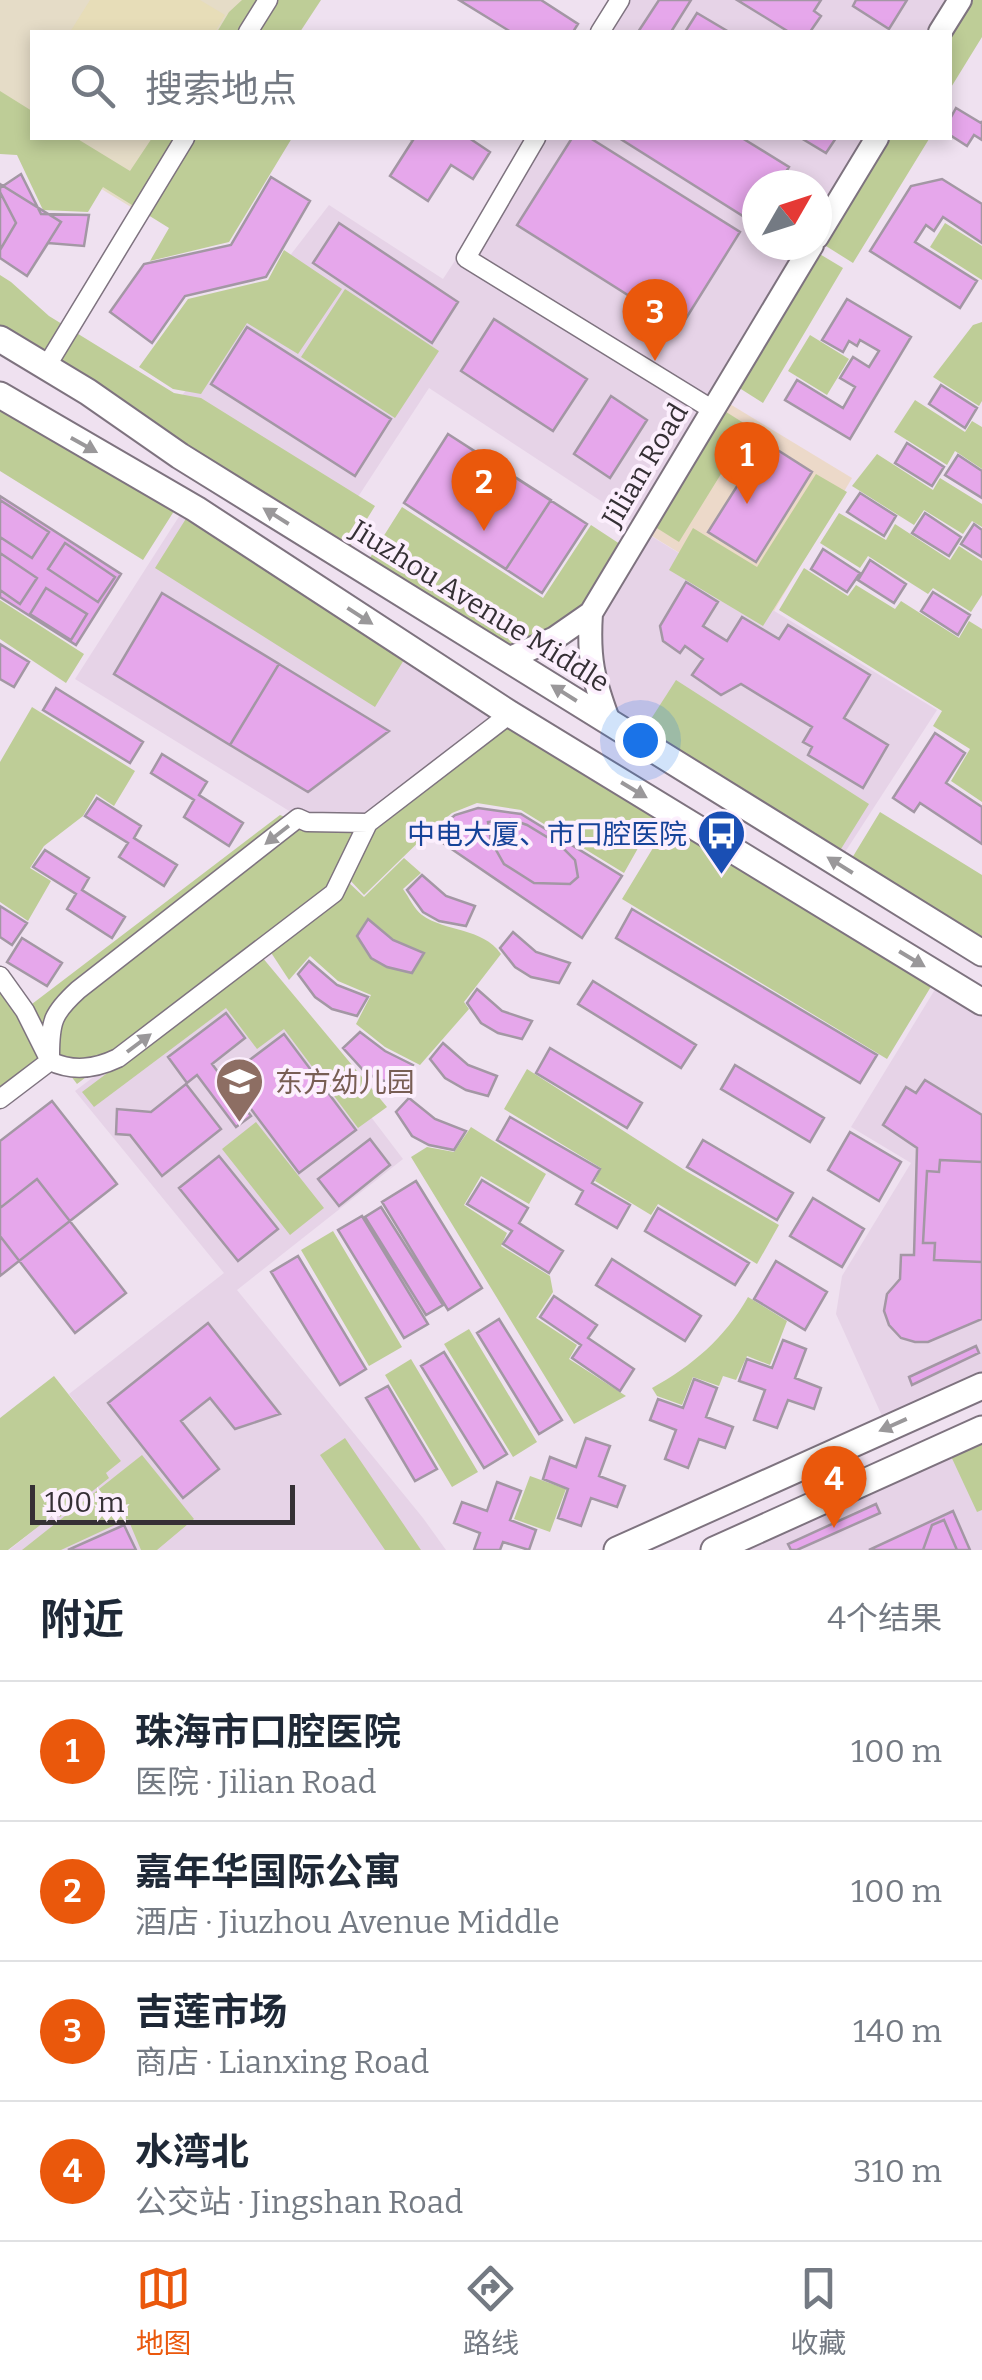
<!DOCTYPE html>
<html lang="zh">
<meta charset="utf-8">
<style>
:root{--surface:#fff;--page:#f2f2f3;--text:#1f2937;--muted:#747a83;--line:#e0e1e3;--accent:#ea580c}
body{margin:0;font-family:Bitter,"Noto Sans SC",serif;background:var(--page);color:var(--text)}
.compass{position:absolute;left:742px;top:170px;width:90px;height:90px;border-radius:50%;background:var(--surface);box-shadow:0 5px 15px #0003;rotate:51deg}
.scale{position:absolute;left:30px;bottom:25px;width:265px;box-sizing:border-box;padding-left:10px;border:5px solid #353035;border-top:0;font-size:28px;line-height:35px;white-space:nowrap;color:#353035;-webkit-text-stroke:8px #fceffd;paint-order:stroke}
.you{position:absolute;left:640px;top:740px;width:35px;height:35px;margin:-25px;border:8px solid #fff;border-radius:50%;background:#1a73e8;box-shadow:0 0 0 15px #1a73e833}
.badge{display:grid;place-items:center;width:65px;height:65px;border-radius:50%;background:var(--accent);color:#fff;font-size:32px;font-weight:700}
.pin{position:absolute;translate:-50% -82px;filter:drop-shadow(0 2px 5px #0008)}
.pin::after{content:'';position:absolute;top:52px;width:35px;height:30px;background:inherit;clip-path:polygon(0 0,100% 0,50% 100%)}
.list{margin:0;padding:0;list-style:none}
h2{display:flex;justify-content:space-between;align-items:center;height:130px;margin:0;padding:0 40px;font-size:42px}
h2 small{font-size:32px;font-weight:400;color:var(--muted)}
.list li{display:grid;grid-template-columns:65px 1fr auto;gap:30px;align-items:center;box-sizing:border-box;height:140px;padding:0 40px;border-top:2px solid var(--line)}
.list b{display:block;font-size:38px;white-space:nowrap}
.list p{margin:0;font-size:32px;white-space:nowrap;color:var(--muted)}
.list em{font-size:32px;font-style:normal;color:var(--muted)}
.icon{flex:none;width:55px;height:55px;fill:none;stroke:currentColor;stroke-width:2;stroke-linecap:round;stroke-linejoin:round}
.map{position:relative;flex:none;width:982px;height:1550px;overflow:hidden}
.search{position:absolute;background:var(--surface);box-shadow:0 5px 15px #0003;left:30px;right:30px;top:30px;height:110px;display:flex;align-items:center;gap:25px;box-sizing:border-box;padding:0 35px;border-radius:0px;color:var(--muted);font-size:38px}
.sheet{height:690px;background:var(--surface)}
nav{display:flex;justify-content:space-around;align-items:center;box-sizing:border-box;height:140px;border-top:2px solid var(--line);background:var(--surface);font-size:28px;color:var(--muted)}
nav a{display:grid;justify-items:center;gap:5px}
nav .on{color:var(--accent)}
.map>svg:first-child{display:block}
.built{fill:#e6d3e7}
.industrial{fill:#e5dcc7}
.medical{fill:#ecd9c9}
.green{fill:#becd97}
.sand{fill:#e7ddb8}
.building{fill:#e6a7eb;stroke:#a397a4;stroke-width:2.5}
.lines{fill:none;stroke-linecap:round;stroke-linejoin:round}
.street-casing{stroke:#7e737f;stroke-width:21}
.secondary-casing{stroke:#7e737f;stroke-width:26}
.primary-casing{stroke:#7e737f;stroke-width:29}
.street{stroke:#fff;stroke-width:18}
.secondary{stroke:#fff;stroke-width:22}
.primary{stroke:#fff;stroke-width:25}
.oneway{fill:#9a989a}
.labels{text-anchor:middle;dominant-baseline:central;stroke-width:8;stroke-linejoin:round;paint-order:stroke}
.street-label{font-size:28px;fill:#353035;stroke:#fceffd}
.transit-label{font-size:28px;fill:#164399;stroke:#fceffd;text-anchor:end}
.education-label{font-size:28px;fill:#785e54;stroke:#fceffd;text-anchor:start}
</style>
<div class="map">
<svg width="982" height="1550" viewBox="0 0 982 1550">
<rect width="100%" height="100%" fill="#efe1f0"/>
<path class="built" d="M 620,0 L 960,0 L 940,32 L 600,32 Z
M 535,138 L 877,138 L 817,237 L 817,185 L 757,185 L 757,245 L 812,245 L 642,528 L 429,388 L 326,546 L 150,437 L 329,205 L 443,279 Z
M 187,504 L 509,714 L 368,823 L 307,822 L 75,679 Z
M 641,530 L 937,710 L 838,863 L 609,721 L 591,613 Z
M 250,958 L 403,1159 L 237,1290 L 423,1518 L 446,1550 L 9,1550 L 121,1461 L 69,1394 L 224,1273 L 75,1091 Z
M 942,978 L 982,1002 L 982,1385 L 887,1427 L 836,1314 L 842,1276 L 911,1163 L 851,1127 Z
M 982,1430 L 982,1550 L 715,1550 Z"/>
<path class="industrial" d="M 0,0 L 272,0 L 253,32 L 32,32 L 32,138 L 190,138 L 144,215 L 0,127 Z"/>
<path class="medical" d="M 720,398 L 852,478 L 774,611 L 642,530 Z"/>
<path class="green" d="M 242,0 L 321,0 L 300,32 L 217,32 L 229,12 Z
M 965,0 L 982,0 L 982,37 L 950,89 L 950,32 Z
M 0,91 L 32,111 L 32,138 L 76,138 L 130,171 L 152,138 L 292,138 L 229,242 L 150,261 L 169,228 L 103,187 L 88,212 L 43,210 L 17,155 L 0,154 Z
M 882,138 L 929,139 L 853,263 L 818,241 Z
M 945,223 L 982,246 L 982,280 L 930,247 Z
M 284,250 L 342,289 L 298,354 L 247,323 L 201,394 L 173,389 L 139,367 L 188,299 L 268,280 Z
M 813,250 L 843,268 L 763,403 L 733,384 Z
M 0,275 L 11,282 L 49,316 L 174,393 L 201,398 L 375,506 L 344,556 L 0,345 Z
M 345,289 L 439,351 L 395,418 L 301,357 Z
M 982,322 L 982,401 L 979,406 L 933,377 L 973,325 Z
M 810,335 L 849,359 L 827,395 L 788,371 Z
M 0,396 L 176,508 L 143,560 L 0,471 Z
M 915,400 L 965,432 L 972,421 L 982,427 L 982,469 L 955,451 L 947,465 L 894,432 Z
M 723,410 L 750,427 L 679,542 L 652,525 Z
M 877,454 L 933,490 L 940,478 L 982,504 L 982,527 L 972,521 L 963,534 L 924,510 L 914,525 L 852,486 Z
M 816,474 L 847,492 L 763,626 L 669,570 L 693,528 L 757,567 Z
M 402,507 L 543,598 L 591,525 L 626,548 L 587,609 L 505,653 L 366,564 Z
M 839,513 L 886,540 L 895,524 L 950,560 L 959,546 L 982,561 L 982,595 L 971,612 L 933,588 L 928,594 L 868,556 L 860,568 L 820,543 Z
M 187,517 L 407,655 L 375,707 L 155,568 Z
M 804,568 L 848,596 L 856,585 L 895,609 L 901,601 L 959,638 L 969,621 L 982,629 L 982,802 L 951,781 L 970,749 L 933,726 L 942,711 L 779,610 Z
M 0,600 L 84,654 L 66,683 L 0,639 Z
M 676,680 L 869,804 L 836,857 L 642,733 Z
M 32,707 L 135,771 L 114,806 L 96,794 L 83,816 L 44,846 L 30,868 L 51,881 L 28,921 L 0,902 L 0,762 Z
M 511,722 L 659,811 L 624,873 L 521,810 L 477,803 L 452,813 L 429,832 L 364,895 L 348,878 L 371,827 Z
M 880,812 L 982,875 L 982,946 L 849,863 Z
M 280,815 L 306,826 L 360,829 L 329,891 L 77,1084 L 55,1055 L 32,1004 Z
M 670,820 L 935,980 L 887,1059 L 622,899 Z
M 404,858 L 421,873 L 403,889 C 409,897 414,909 422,915 C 445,932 482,927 501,954 L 464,1002 L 469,1009 L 420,1065 L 385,1047 L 356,1024 L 371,995 L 338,981 L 310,956 L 289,980 L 268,948 L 346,880 L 364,897 Z
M 262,957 L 387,1107 L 358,1128 L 284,1029 L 257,1049 L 226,1008 L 94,1107 L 82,1092 Z
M 0,977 L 49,1060 L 0,1098 Z
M 527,1069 L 686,1171 L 779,1225 L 757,1264 L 658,1204 L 651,1215 L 595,1181 L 601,1168 L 504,1109 Z
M 256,1122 L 324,1208 L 290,1235 L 222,1149 Z
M 471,1127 L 546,1174 L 529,1204 L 481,1176 L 464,1205 L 507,1233 L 501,1246 L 550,1276 L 553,1292 L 536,1318 L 577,1345 L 569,1359 L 626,1396 L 574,1424 L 411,1157 L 427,1147 L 454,1152 Z
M 333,1231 L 402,1347 L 369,1366 L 301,1250 Z
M 748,1297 L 787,1321 L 770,1365 L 747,1356 L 736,1380 L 723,1376 L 719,1386 L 693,1377 L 682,1405 L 657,1396 L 652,1388 C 692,1366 725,1338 748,1297 Z
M 469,1329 L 537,1442 L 513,1457 L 444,1344 Z
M 411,1359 L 478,1472 L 452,1487 L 385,1375 Z
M 54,1376 L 121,1461 L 106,1473 L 109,1478 L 60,1517 L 56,1513 L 8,1550 L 0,1550 L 0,1418 Z
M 982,1437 L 982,1510 L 977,1512 L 949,1452 Z
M 345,1438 L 421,1550 L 385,1550 L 320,1455 Z
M 142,1455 L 194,1519 L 157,1550 L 141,1550 L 128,1519 L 61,1550 L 22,1550 Z
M 530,1476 L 566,1489 L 550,1532 L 514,1519 Z"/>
<path class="sand" d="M 90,0 L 200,0 L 225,15 L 215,32 L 70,32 Z"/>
<path class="building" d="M 459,0 L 541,0 L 578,24 L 573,32 L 511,32 Z
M 659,0 L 691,0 L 671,32 L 638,32 Z
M 737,0 L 821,0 L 814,11 L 821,16 L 810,32 L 789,32 Z
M 856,0 L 907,0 L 889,29 L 853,6 Z
M 697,13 L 729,32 L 685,32 Z
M 956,108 L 981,123 L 982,121 L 982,140 L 974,135 L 967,146 L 950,135 L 950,119 Z
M 408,138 L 469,138 L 490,152 L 473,179 L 451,165 L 428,201 L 390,176 L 413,140 Z
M 572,138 L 590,138 L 740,232 L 680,328 L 517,225 Z
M 619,138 L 742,138 L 789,167 L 778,185 L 757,185 L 757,219 L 754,223 Z
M 801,138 L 836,138 L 826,153 Z
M 21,174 L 41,214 L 89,215 L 84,246 L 48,243 L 27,276 L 0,258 L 0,250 L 16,223 L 0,192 L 0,188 Z
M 271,177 L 310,201 L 266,277 L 185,296 L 152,343 L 110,312 L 144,264 L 231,245 Z
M 942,179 L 982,204 L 982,243 L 943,217 L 934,231 L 926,225 L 915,242 L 977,281 L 960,308 L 870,251 L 911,186 Z
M 0,184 L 61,222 L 27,276 L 0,258 Z
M 339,223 L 458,302 L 432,343 L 313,263 Z
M 847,299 L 911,337 L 850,439 L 785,400 L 797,380 L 843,408 L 855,387 L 840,378 L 853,357 L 869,367 L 879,351 L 860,340 L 857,346 L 849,341 L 843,352 L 822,340 Z
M 494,319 L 587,379 L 553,431 L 461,371 Z
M 247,327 L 391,419 L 355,476 L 211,384 Z
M 941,385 L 977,408 L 965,428 L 929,404 Z
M 611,396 L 647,420 L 610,478 L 574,454 Z
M 448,434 L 587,524 L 542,593 L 404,503 Z
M 448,434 L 551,500 L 506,569 L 404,503 Z
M 765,442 L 812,472 L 756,562 L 708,532 Z
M 907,443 L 944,467 L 932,486 L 895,463 Z
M 958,455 L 982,471 L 982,498 L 945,475 Z
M 860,493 L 896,516 L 884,536 L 847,512 Z
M 0,496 L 121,574 L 76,645 L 0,597 Z
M 0,500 L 49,532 L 32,558 L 0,537 Z
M 925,513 L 961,537 L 949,556 L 912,533 Z
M 974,524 L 982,530 L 982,557 L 961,544 Z
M 65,543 L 115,577 L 98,602 L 48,569 Z
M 823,549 L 860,573 L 847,592 L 811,569 Z
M 0,553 L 37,578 L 20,604 L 0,590 Z
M 870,560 L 906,584 L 894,603 L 858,580 Z
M 686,582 L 718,602 L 703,626 L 727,641 L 742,617 L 779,639 L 788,625 L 870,675 L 844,718 L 888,745 L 863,788 L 808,755 L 812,747 L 803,742 L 812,727 L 741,684 L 721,695 L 692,675 L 703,659 L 685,646 L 680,653 L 663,641 L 660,626 Z
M 46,588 L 87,614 L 71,640 L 30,614 Z
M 933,592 L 970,615 L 958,635 L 921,611 Z
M 162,593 L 279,664 L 389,731 L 308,792 L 230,745 L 114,674 Z
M 162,593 L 279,664 L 230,745 L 114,674 Z
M 0,644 L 29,662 L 14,687 L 0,679 Z
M 56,688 L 143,742 L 130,763 L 43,710 Z
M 935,733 L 965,753 L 946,783 L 982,807 L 982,844 L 920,803 L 914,812 L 893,798 Z
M 162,754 L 207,782 L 199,795 L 243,823 L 229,846 L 184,817 L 194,800 L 151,773 Z
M 97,798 L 141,826 L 134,838 L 177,865 L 164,886 L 119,857 L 128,843 L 85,816 Z
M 478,808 L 521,814 L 622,876 L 582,938 L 431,835 L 455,815 Z
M 510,819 L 527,825 L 560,845 L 575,860 L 578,877 L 570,884 L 534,883 L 504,864 L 491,841 L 488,822 Z
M 45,850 L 89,878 L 82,890 L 125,917 L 112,938 L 67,909 L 76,894 L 33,867 Z
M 422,875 L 446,896 L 475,906 L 466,926 L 439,921 L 423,912 L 407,890 Z
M 0,906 L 27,923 L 12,945 L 0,937 Z
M 632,909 L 877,1055 L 860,1083 L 616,938 Z
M 368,919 L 393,940 L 424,953 L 412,973 L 387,967 L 371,958 L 357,936 Z
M 513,932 L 536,952 L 570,963 L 559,983 L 531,977 L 515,967 L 500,948 Z
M 22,938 L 62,963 L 47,986 L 7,962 Z
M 309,961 L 337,985 L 368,997 L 357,1016 L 332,1009 L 315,997 L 298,974 Z
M 593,981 L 696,1045 L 681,1068 L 578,1004 Z
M 477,989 L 502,1011 L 532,1021 L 522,1039 L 498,1033 L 481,1023 L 467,1003 Z
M 226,1013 L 245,1038 L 212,1064 L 251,1116 L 236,1127 L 197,1075 L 187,1083 L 168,1057 Z
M 360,1032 L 385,1051 L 413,1065 L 405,1084 L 379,1080 L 364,1071 L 343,1048 Z
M 284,1034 L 356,1130 L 299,1173 L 227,1077 Z
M 443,1043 L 468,1065 L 497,1076 L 488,1096 L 466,1090 L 445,1078 L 430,1059 Z
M 550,1048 L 642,1103 L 627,1128 L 536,1073 Z
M 735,1065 L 824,1118 L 810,1142 L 721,1089 Z
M 925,1080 L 982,1115 L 982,1319 L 928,1342 L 915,1342 L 901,1338 L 889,1325 L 884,1311 L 887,1294 L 900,1279 L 901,1255 L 914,1255 L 917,1148 L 883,1125 L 906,1087 L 916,1093 Z
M 186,1084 L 221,1129 L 162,1176 L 130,1135 L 116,1134 L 117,1109 L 151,1112 Z
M 409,1098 L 435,1119 L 466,1131 L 454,1150 L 429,1145 L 412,1136 L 396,1112 Z
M 52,1101 L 117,1184 L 0,1276 L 0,1141 Z
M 510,1117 L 600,1169 L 592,1183 L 630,1205 L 617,1228 L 576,1204 L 583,1191 L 497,1140 Z
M 850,1132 L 901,1162 L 879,1201 L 828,1170 Z
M 370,1139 L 390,1165 L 339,1206 L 318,1179 Z
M 703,1140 L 793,1193 L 777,1220 L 687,1167 Z
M 219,1156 L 278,1229 L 238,1261 L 179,1188 Z
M 940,1160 L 982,1162 L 982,1262 L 934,1260 L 935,1243 L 923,1243 L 927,1171 L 939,1172 Z
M 37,1179 L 126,1293 L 75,1333 L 0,1236 L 0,1208 Z
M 482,1180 L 528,1208 L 519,1223 L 563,1251 L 549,1273 L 503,1244 L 512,1231 L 467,1204 Z
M 416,1181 L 482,1288 L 448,1310 L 382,1202 Z
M 813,1198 L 864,1229 L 842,1267 L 790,1236 Z
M 381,1207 L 443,1305 L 426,1315 L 365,1217 Z
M 658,1208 L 749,1263 L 735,1285 L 645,1231 Z
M 362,1216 L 428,1324 L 404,1338 L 338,1230 Z
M 298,1256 L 366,1369 L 340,1385 L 271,1272 Z
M 612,1259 L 701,1316 L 685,1341 L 596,1285 Z
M 776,1261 L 827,1292 L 805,1330 L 754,1299 Z
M 554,1296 L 597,1325 L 588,1338 L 634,1369 L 620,1391 L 572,1358 L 581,1345 L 540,1317 Z
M 499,1319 L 562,1420 L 539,1434 L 477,1333 Z
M 208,1323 L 280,1414 L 235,1429 L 210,1398 L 181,1421 L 219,1469 L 183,1498 L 108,1403 Z
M 783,1340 L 806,1349 L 795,1378 L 821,1388 L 814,1409 L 788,1400 L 777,1428 L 754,1420 L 765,1390 L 739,1381 L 747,1359 L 772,1368 Z
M 976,1346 L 979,1353 L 912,1385 L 909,1377 Z
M 444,1352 L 507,1454 L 484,1468 L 421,1366 Z
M 694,1379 L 717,1388 L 706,1417 L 733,1427 L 725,1448 L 699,1439 L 688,1468 L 665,1459 L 676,1430 L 650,1420 L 658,1399 L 683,1408 Z
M 388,1386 L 437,1469 L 415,1481 L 366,1398 Z
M 586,1438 L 610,1446 L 599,1476 L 625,1486 L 617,1507 L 591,1498 L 581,1526 L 558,1518 L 568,1489 L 543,1479 L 550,1457 L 576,1467 Z
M 497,1482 L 521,1491 L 510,1520 L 536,1530 L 529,1550 L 503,1542 L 500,1550 L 474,1550 L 480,1533 L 454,1523 L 462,1502 L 487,1511 Z
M 876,1504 L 880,1513 L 797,1550 L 791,1550 L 788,1544 Z
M 953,1511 L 970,1550 L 869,1550 Z
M 944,1520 L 957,1550 L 923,1550 L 932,1525 Z
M 124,1525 L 136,1550 L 68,1550 Z
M 124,1525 L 136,1550 L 68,1550 Z"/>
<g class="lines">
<defs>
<path id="street" d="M 248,32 L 268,0
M 600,32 L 620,0
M 536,138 L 466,258 L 713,410
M 46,367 L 185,138
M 0,976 L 25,1011 L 50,1061 C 73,1072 95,1069 118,1058 L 334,893 L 368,823 L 510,714
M 50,1055 C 50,1021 53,1013 78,990 L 298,818 L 307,822 L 368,823
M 0,1099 L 50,1061"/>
<path id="secondary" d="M 940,32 L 960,0
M 817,237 L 877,138
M 591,613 C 588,659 593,679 609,722
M 508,659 L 555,638 L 591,613 L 812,245"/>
<path id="primary" d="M 0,339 L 88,392 L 180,456 L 982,953
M 0,395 L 196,509 L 510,714 L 982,1002
M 617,1550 L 982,1386
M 714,1550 L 982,1429"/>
</defs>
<use href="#street" class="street-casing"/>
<use href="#secondary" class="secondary-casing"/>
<use href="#primary" class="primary-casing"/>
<use href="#street" class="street"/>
<use href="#secondary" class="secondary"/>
<use href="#primary" class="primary"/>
</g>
<defs><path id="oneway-solid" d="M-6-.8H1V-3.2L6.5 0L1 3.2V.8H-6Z" transform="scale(2.5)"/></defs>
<g class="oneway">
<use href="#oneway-solid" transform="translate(84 445) rotate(29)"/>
<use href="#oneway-solid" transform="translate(276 516) rotate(-148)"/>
<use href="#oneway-solid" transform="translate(360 616) rotate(33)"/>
<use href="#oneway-solid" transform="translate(564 693) rotate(-148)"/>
<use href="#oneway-solid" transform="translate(634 790) rotate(31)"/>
<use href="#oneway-solid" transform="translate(277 835) rotate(142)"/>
<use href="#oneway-solid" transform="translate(840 865) rotate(-148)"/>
<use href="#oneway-solid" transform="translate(912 959) rotate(31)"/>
<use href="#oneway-solid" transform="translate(139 1043) rotate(-37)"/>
<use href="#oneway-solid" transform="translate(893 1425) rotate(156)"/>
</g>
<defs>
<symbol id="bus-pin" viewBox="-11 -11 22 30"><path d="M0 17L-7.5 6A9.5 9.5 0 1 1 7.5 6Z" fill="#1a4fb4" stroke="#fceffd"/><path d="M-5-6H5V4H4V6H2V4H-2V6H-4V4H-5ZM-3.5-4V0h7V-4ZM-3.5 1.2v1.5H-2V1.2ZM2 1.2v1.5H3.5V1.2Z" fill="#fff"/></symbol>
<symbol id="school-pin" viewBox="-11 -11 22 30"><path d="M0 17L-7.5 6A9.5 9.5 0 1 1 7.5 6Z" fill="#8d6e63" stroke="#fceffd"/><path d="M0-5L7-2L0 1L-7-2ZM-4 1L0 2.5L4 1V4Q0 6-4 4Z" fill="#fff"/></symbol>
</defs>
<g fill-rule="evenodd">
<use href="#bus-pin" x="694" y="806" width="55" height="75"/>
<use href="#school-pin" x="212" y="1054" width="55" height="75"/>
</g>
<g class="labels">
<g class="street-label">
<text transform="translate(645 465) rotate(-59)">Jilian Road</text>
<text transform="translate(480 606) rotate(32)">Jiuzhou Avenue Middle</text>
</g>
<g class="transit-label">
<text x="687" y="834">中电大厦、市口腔医院</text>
</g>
<g class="education-label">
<text x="275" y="1082">东方幼儿园</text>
</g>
</g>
</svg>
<svg class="compass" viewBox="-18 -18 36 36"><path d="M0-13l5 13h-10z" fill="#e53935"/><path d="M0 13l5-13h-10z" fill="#747a83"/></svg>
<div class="scale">100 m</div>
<div class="you"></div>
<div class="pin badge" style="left:747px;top:504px">1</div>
<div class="pin badge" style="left:484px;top:531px">2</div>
<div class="pin badge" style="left:655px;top:361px">3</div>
<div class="pin badge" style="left:834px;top:1528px">4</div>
<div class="search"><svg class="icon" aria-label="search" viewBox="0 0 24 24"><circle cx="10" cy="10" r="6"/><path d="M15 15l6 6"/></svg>搜索地点</div>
</div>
<section class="sheet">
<h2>附近<small>4个结果</small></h2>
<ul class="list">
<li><span class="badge">1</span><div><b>珠海市口腔医院</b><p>医院 · Jilian Road</p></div><em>100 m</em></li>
<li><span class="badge">2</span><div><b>嘉年华国际公寓</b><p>酒店 · Jiuzhou Avenue Middle</p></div><em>100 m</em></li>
<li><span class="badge">3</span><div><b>吉莲市场</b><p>商店 · Lianxing Road</p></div><em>140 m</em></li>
<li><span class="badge">4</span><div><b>水湾北</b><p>公交站 · Jingshan Road</p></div><em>310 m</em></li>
</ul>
</section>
<nav>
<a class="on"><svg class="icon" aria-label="map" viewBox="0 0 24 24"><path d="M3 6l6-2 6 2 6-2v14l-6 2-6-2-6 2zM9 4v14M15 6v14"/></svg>地图</a>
<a><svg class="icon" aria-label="directions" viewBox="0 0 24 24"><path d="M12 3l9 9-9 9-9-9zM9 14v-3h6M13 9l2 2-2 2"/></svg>路线</a>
<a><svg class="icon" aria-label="saved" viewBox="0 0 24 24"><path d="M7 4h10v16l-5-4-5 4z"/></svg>收藏</a>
</nav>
